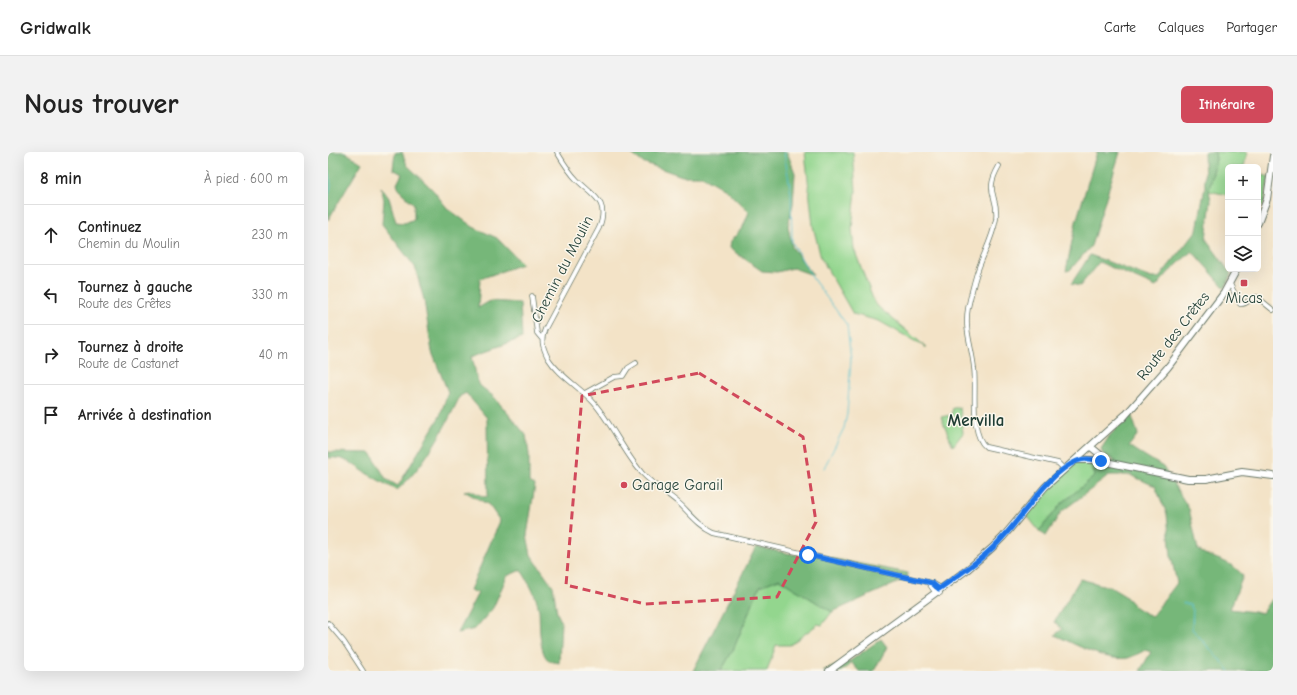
<!DOCTYPE html>
<html lang="fr">
<meta charset="utf-8">
<style>
:root{--surface:#fff;--page:#f2f2f2;--text:#222;--muted:#767676;--line:#e0e0e0;--accent:#d1495b}
body{margin:0;font-family:"Comic Neue",sans-serif;background:var(--page);color:var(--text)}
.controls{position:absolute;right:12px;top:12px;display:grid;overflow:hidden;border-radius:6px;box-shadow:0 4px 16px #0002}
.controls button{width:36px;height:36px;display:grid;place-items:center;padding:0;border:0;border-bottom:1px solid var(--line);background:var(--surface);color:var(--text);font:20px sans-serif}
.stop{position:absolute;width:12px;height:12px;margin:-9px;border:3px solid #1a73e8;border-radius:50%;background:#fff}
.stop.end{background:#1a73e8;border-color:#fff;box-shadow:0 1px 4px #0008}
.list{margin:0;padding:0;list-style:none}
h2{display:flex;justify-content:space-between;align-items:center;height:52px;margin:0;padding:0 16px;font-size:17px}
h2 small{font-size:13px;font-weight:400;color:var(--muted)}
.list li{display:grid;grid-template-columns:26px 1fr auto;gap:12px;align-items:center;box-sizing:border-box;height:60px;padding:0 16px;border-top:1px solid var(--line)}
.list b{display:block;font-size:15px;white-space:nowrap}
.list p{margin:0;font-size:13px;white-space:nowrap;color:var(--muted)}
.list em{font-size:13px;font-style:normal;color:var(--muted)}
.icon{flex:none;width:22px;height:22px;fill:none;stroke:currentColor;stroke-width:2;stroke-linecap:round;stroke-linejoin:round}
.map{position:relative;flex:none;width:945px;height:519px;overflow:hidden;border-radius:6px}
header{display:flex;align-items:center;gap:24px;box-sizing:border-box;height:56px;padding:0 20px;background:var(--surface);border-bottom:1px solid var(--line)}
header strong{font-size:19px}
nav{display:flex;gap:22px;margin-inline-start:auto;font-size:14px}
.intro{display:flex;align-items:center;justify-content:space-between;box-sizing:border-box;height:96px;padding:0 24px}
h1{margin:0;font-size:28px}
.button{padding:10px 18px;border-radius:6px;background:var(--accent);color:#fff;font-size:14px;font-weight:700}
main{display:flex;gap:24px;padding:0 24px}
aside{flex:1;background:var(--surface);border-radius:6px;box-shadow:0 4px 16px #0002}
.map>svg:first-child{display:block}
.green{fill:#93d68e;stroke:#598a61}
.forest{fill:#76b779;stroke:#4a7a56}
.lines{fill:none;stroke-linecap:round;stroke-linejoin:round}
.stream{stroke:#56c1d2;stroke-width:1}
.street-casing{stroke:#697767;stroke-width:5.5}
.secondary-casing{stroke:#697767;stroke-width:8}
.street{stroke:#fff;stroke-width:4}
.secondary{stroke:#fff;stroke-width:6}
.route{stroke:#1a73e8;stroke-width:5}
.marked{fill:none;stroke:#d1495b;stroke-width:3;stroke-dasharray:8 5;stroke-linejoin:round}
.poi-dot{fill:#d1495b;stroke:#fbf7ec;stroke-width:1.5}
.labels{text-anchor:middle;dominant-baseline:central;stroke-width:3;stroke-linejoin:round;paint-order:stroke}
.street-label{font-size:15px;fill:#1f3d34;stroke:#fbf7ec}
.poi-label{font-size:15px;fill:#1f3d34;stroke:#fbf7ec}
.quarter-label{font-size:17px;font-weight:bold;fill:#1f3d34;stroke:#fbf7ec}
</style>
<header>
<strong>Gridwalk</strong>
<nav><a>Carte</a><a>Calques</a><a>Partager</a></nav>
</header>
<div class="intro"><h1>Nous trouver</h1><a class="button">Itinéraire</a></div>
<main>
<aside>
<h2>8 min<small>À pied · 600 m</small></h2>
<ul class="list">
<li><svg class="icon" aria-label="ahead" viewBox="0 0 24 24"><path d="M12 20V5M6 11l6-6 6 6"/></svg><div><b>Continuez</b><p>Chemin du Moulin</p></div><em>230 m</em></li>
<li><svg class="icon" aria-label="left" viewBox="0 0 24 24"><path d="M17 20v-9H6M10 6l-5 5 5 5"/></svg><div><b>Tournez à gauche</b><p>Route des Crêtes</p></div><em>330 m</em></li>
<li><svg class="icon" aria-label="right" viewBox="0 0 24 24"><path d="M7 20v-9h11M14 6l5 5-5 5"/></svg><div><b>Tournez à droite</b><p>Route de Castanet</p></div><em>40 m</em></li>
<li><svg class="icon" aria-label="arrive" viewBox="0 0 24 24"><path d="M6 21V4h12l-3 4 3 4H6"/></svg><div><b>Arrivée à destination</b></div></li>
</ul>
</aside>
<div class="map">
<svg width="945" height="519" viewBox="0 0 945 519">
<rect width="100%" height="100%" fill="#fbf7ec"/>
<filter id="ink" filterUnits="userSpaceOnUse"><feTurbulence type="fractalNoise" baseFrequency=".025" numOctaves="2"/><feDisplacementMap in="SourceGraphic" scale="8" xChannelSelector="R" yChannelSelector="G"/><feConvolveMatrix kernelMatrix="1 2 1 2 8 2 1 2 1" color-interpolation-filters="sRGB"/></filter>
<filter id="wash" filterUnits="userSpaceOnUse"><feTurbulence type="fractalNoise" baseFrequency=".012" numOctaves="4" result="noise"/><feDisplacementMap in="SourceGraphic" scale="16" xChannelSelector="R" yChannelSelector="G"/><feGaussianBlur stdDeviation="0.9" result="paint"/><feColorMatrix in="noise" values="0 0 0 0 0 0 0 0 0 0 0 0 0 0 0 0 0 1.4 0 .05"/><feComposite in="paint" operator="in"/></filter>
<g filter="url(#wash)">
<rect width="100%" height="100%" fill="#f3e3c7"/>
<path class="green" d="M 477,0 L 525,0 L 528,39 L 524,77 L 526,97 L 547,152 L 599,196 L 551,169 L 525,162 L 493,106 L 485,74 Z
M 887,0 L 919,0 L 916,15 L 900,15 L 900,43 L 881,39 L 888,7 Z
M 930,21 L 941,25 L 935,55 L 930,51 Z
M 625,256 L 632,256 L 635,281 L 625,294 L 613,265 L 623,263 Z
M 763,309 L 767,324 L 734,351 L 711,379 L 698,362 C 709,349 735,315 750,310 C 754,309 759,310 763,309 Z
M 451,427 L 504,460 L 494,473 L 490,472 L 462,493 L 448,493 L 439,519 L 393,519 L 405,498 L 432,434 Z"/>
<path class="forest" d="M 0,0 L 17,0 L 34,11 L 0,68 Z
M 74,0 L 79,13 L 105,38 L 119,56 L 145,75 L 169,86 L 194,112 L 152,127 L 150,156 L 162,149 L 192,151 L 194,186 L 144,204 L 150,232 L 166,245 L 198,283 L 201,302 L 201,330 L 207,333 L 199,383 L 203,403 L 225,434 L 229,461 L 233,469 L 231,511 C 228,510 224,510 222,509 C 210,503 212,470 211,458 C 208,443 201,430 193,418 L 179,424 L 165,456 L 147,477 L 129,481 L 150,441 L 142,438 L 172,369 L 161,353 L 136,339 L 142,338 L 156,345 L 160,344 L 159,266 L 138,241 L 132,244 C 118,274 95,317 69,338 C 59,333 48,327 38,321 C 26,313 16,304 0,306 L 0,300 L 43,301 L 58,327 L 70,334 L 112,264 L 120,240 L 104,200 L 96,148 L 87,115 L 54,72 L 56,48 L 53,35 L 61,46 L 68,70 L 77,71 L 86,67 L 86,52 L 73,40 L 69,32 L 74,22 L 65,17 L 67,1 Z
M 301,0 L 459,0 L 467,21 L 465,52 L 460,74 L 464,95 L 485,123 L 465,116 L 449,120 L 434,119 L 401,96 L 402,90 L 415,75 L 421,60 L 397,37 L 374,24 L 354,24 L 314,10 Z
M 769,0 L 792,0 L 763,94 L 742,118 L 738,119 L 748,70 Z
M 876,0 L 887,0 L 888,7 L 881,38 L 883,49 L 878,87 L 903,122 L 897,136 L 864,99 L 840,121 L 828,135 L 771,110 L 752,134 L 743,132 L 762,103 L 823,126 L 831,126 L 869,78 L 877,35 Z
M 803,262 L 810,282 L 801,294 L 835,315 L 861,357 L 870,398 C 886,409 901,406 915,424 L 902,457 L 934,461 L 943,447 L 945,449 L 945,519 L 812,519 L 823,500 L 817,498 C 812,501 806,504 800,506 C 778,510 747,492 727,483 L 734,477 L 726,470 L 752,427 L 782,435 L 797,444 L 807,455 L 823,465 L 849,431 L 843,404 L 839,362 L 827,334 L 802,323 L 782,323 L 733,360 L 718,384 L 711,379 L 734,351 L 767,324 L 763,309 L 789,310 L 775,302 L 773,297 L 782,283 Z
M 428,395 L 479,405 L 482,402 L 580,421 L 578,427 L 504,460 L 451,427 L 432,434 L 405,498 L 393,519 L 365,519 Z
M 553,487 L 559,495 L 546,519 L 531,519 L 522,509 L 521,514 L 513,519 L 494,519 L 522,509 Z"/>
<g class="lines">
<path class="stream" d="M 456,0 L 463,41 L 464,90 L 485,127 L 519,173 L 523,207 L 519,262 L 516,276 L 496,316
M 0,17 L 3,33 L 0,47
M 855,451 L 862,453 L 865,458 L 864,477 L 902,519"/>
</g>
</g>
<g filter="url(#ink)">
<g class="lines">
<defs>
<path id="street" d="M 229,0 C 235,10 241,20 249,28 C 265,44 282,49 271,76 L 217,177 C 212,188 215,196 220,206 C 231,224 252,235 266,251 C 284,272 295,299 314,321 C 326,334 341,342 354,354 C 364,364 373,375 386,381 L 604,431 L 611,435 L 612,441 L 607,440 L 600,430
M 671,14 C 655,42 671,42 668,67 C 665,84 657,99 651,115 C 646,128 643,143 640,156 C 636,178 644,195 646,216 C 649,236 641,282 658,295 L 730,311 L 736,317
M 902,132 L 912,152 C 920,153 922,145 929,145 L 945,158
M 204,144 L 209,181 L 214,187
M 257,241 L 286,225 L 295,224 L 300,216 L 308,211
M 0,471 L 16,490 L 35,519"/>
<path id="secondary" d="M 930,71 L 939,47 L 945,4
M 795,266 L 840,215 L 896,141 L 909,117
M 763,295 L 780,309
M 750,308 L 768,308 L 860,327 L 878,327 L 914,320 L 945,324
M 501,519 L 640,417 L 664,396 L 675,385 L 717,335 L 797,263"/>
</defs>
<use href="#street" class="street-casing"/>
<use href="#secondary" class="secondary-casing"/>
<use href="#street" class="street"/>
<use href="#secondary" class="secondary"/>
</g>
</g>
<g class="lines" filter="url(#ink)">
<path class="route" d="M 480,403 L 604,431 L 611,437 C 633,421 657,406 675,385 C 696,363 720,321 749,309 C 756,306 766,307 773,309"/>
</g>
<path class="marked" d="M 371,221 L 475,285 L 488,370 L 449,445 L 317,452 L 238,433 L 254,244 Z"/>
<g class="poi-dot">
<rect x="912" y="127" width="8" height="8" rx="2"/>
<circle cx="296" cy="333" r="4"/>
</g>
<g class="labels">
<g class="street-label">
<text transform="translate(234 117) rotate(-63)">Chemin du Moulin</text>
<text transform="translate(845 184) rotate(-52)">Route des Crêtes</text>
</g>
<g class="poi-label">
<text x="916" y="146">Micas</text>
<text x="304" y="333" text-anchor="start">Garage Garail</text>
</g>
<g class="quarter-label">
<text x="648" y="268">Mervilla</text>
</g>
</g>
</svg>
<div class="controls">
<button>+</button>
<button>−</button>
<button><svg class="icon" aria-label="layers" viewBox="0 0 24 24"><path d="M12 4l9 5-9 5-9-5zM3 14l9 5 9-5"/></svg></button>
</div>
<div class="stop" style="left:480px;top:403px"></div>
<div class="stop end" style="left:773px;top:309px"></div>
</div>
</main>
